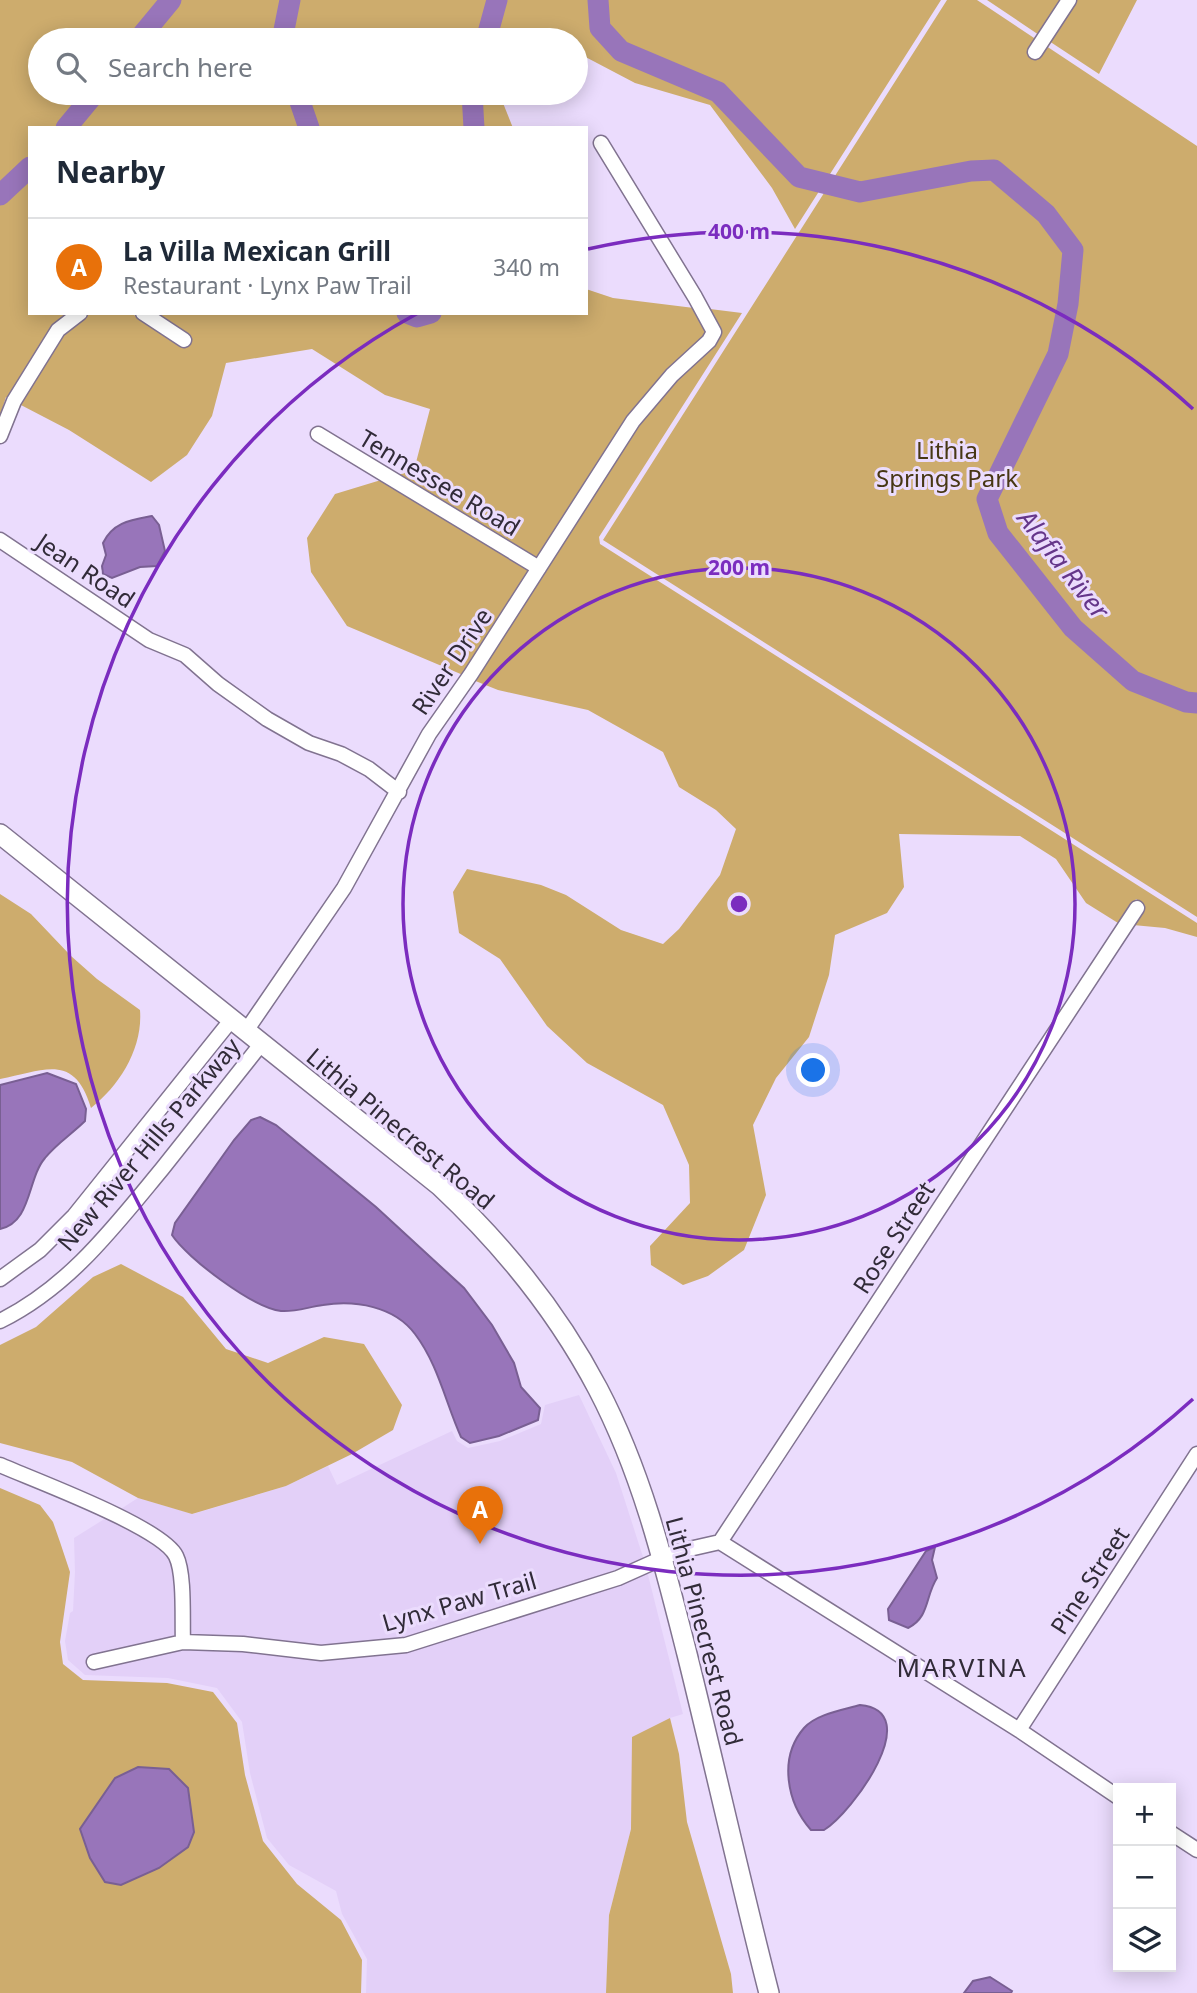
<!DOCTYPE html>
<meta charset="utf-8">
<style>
:root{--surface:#fff;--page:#f2f2f3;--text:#1f2937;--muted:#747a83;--line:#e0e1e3;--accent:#111827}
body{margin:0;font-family:"Noto Sans",sans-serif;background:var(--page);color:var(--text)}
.controls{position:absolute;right:21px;bottom:21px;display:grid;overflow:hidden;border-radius:0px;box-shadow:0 4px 18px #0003}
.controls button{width:63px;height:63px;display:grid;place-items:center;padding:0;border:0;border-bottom:2px solid var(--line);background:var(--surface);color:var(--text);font:35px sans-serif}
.you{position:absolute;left:814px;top:1071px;width:24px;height:24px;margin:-18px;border:5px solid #fff;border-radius:50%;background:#1a73e8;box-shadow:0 0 0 10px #1a73e833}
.badge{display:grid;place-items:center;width:46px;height:46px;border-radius:50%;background:var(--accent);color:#fff;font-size:23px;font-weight:700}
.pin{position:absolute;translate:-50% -58px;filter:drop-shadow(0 2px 4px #0008)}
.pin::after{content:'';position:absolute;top:37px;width:24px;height:21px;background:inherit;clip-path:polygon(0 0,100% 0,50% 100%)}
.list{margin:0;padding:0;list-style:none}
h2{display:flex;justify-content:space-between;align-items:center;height:91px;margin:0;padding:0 28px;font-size:30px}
h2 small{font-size:23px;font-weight:400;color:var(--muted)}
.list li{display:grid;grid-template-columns:46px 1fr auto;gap:21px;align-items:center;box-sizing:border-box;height:98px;padding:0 28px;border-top:2px solid var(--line)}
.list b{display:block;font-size:26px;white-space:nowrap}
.list p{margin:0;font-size:23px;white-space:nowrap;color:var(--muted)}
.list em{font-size:23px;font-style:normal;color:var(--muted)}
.icon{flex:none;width:38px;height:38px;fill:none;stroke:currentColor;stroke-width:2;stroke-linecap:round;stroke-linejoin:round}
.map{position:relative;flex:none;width:1197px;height:1993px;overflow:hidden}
.search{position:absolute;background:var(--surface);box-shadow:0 4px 18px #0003;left:28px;top:28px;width:560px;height:77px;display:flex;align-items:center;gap:18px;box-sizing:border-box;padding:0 24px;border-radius:38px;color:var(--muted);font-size:26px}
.panel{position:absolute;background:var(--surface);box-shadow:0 4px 18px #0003;left:28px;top:126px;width:560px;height:189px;border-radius:0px}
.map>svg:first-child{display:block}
.built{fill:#e3d0f8}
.green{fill:#cdac6d}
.water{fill:#9875ba;stroke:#795f93;stroke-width:2}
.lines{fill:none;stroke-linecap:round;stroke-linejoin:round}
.river{stroke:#9875ba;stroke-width:21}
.street-casing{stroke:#817390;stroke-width:17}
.secondary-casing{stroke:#817390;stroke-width:22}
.street{stroke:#fff;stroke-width:14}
.secondary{stroke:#fff;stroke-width:19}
.ring{fill:none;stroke:#7b2cbf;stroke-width:3.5}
.labels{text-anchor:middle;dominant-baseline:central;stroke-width:6;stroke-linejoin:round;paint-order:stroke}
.park-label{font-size:24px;fill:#473714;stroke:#ebdcfd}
.street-label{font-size:24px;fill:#312b38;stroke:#ebdcfd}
.water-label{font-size:26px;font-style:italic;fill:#65368a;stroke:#ebdcfd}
.neighbourhood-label{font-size:26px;letter-spacing:2px;fill:#312b38;stroke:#ebdcfd}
.centre{fill:#7b2cbf;stroke:#ebdcfd;stroke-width:3.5}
.ring-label{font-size:21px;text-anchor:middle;font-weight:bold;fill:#7b2cbf;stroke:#ebdcfd;stroke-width:6;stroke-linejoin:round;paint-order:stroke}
</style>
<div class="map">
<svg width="1197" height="1993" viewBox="0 0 1197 1993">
<rect width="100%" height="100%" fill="#ebdcfd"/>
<path class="built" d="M 579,1395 L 616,1473 L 644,1560 L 616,1573 L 405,1639 L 321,1647 L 188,1636 L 181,1552 L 166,1535 L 119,1510 L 138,1498 L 193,1514 L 286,1486 L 328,1466 L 337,1485 L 452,1431 L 457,1441 L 468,1448 L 500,1441 L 541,1424 L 545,1405 Z
M 106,1518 L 159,1545 L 170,1560 L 175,1590 L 176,1637 L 88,1657 L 89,1669 L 182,1648 L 406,1651 L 647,1571 L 683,1714 L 670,1718 L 632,1787 L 631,1829 L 609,1915 L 606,1993 L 366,1993 L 367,1959 L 342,1914 L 336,1891 L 289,1865 L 267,1838 L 250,1773 L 242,1722 L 217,1688 L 168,1678 L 85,1675 L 68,1660 L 65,1641 L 70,1613 L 73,1611 L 75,1572 L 74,1538 Z"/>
<path class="green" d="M 0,0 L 941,0 L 795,229 L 772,188 L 710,105 L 635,83 L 576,52 L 576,40 L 551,40 L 543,37 L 530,40 L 40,40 L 40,93 L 499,93 L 513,128 L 30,128 L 30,313 L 70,313 L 9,398 L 6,397 L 0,416 Z
M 947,0 L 977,0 L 1197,146 L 1197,917 L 603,540 Z
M 987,0 L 1063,0 L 1039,35 Z
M 1076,0 L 1137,0 L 1099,74 L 1049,41 Z
M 586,289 L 613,298 L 694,308 L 707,332 L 705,337 L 668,371 L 538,560 L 398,475 L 414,470 L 430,409 L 385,395 L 312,349 L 226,363 L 212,416 L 187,455 L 151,482 L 69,430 L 19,404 L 62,334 L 89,313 L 131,313 L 185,348 L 192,338 L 155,313 L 586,313 Z
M 710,309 L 742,313 L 599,537 L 600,544 L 1197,923 L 1197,937 L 1165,928 L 1133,925 L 1145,906 L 1136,899 L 1120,923 L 1118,923 L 1086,903 L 1056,859 L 1020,836 L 899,834 L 904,887 L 887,913 L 835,935 L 829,975 L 809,1037 L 776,1078 L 753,1125 L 766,1195 L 744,1250 L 708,1276 L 683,1285 L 651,1265 L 650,1246 L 690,1203 L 689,1165 L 663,1105 L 587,1063 L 547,1026 L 500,959 L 459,933 L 453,892 L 467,869 L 541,885 L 566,895 L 621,930 L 663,944 L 679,929 L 720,875 L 736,829 L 716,810 L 679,787 L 663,752 L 588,710 L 498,690 L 473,680 L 638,424 L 676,379 L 721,335 L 721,329 L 718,327 Z
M 381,480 L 531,571 L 463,675 L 347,626 L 311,572 L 307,538 L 335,494 Z
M 0,894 L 31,914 L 71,956 L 97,979 L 140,1010 C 143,1048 120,1085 91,1108 C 74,1052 44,1071 0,1079 Z
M 121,1264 L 183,1297 L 226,1349 L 268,1363 L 324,1337 L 364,1344 L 402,1405 L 393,1430 L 352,1454 L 286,1486 L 192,1514 L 138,1498 L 72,1462 L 0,1443 L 0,1345 L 36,1327 L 93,1277 Z
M 0,1488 L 40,1505 L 53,1522 L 60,1542 L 70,1572 L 60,1642 L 63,1664 L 83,1680 L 167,1683 L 213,1692 L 237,1723 L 245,1775 L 263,1841 L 297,1884 L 341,1920 L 362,1960 L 361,1993 L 0,1993 Z
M 670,1718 L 679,1754 L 687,1822 L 731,1974 L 733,1993 L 606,1993 L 609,1915 L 631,1829 L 632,1737 Z"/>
<path class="water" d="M 152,516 L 159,525 L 165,551 L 157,566 L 140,567 L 112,578 L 103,574 L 102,566 L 106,555 L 103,543 C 113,522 131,520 152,516 Z
M 47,1073 L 76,1084 L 86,1109 L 85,1121 C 73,1133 56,1144 45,1158 C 27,1179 32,1222 0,1229 L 0,1085 Z
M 260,1117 L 276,1125 L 376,1207 L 464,1288 L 492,1325 L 514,1363 L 521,1387 L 540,1408 L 538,1420 L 499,1436 L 470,1443 L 461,1437 C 446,1404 438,1364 415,1334 C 394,1306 355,1300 323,1305 C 308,1307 296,1312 281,1311 C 253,1308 187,1258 172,1235 L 175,1223 L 234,1140 L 251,1120 Z
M 935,1547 L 932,1560 L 937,1578 C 925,1596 930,1617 908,1628 L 889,1620 L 888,1609 L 926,1551 Z
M 860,1705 C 927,1711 852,1813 824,1830 L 811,1830 C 787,1803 778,1758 804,1728 C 816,1714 843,1710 860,1705 Z
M 138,1767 L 169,1769 L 188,1788 L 194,1832 L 188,1847 L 159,1868 L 121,1885 L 105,1882 L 90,1858 L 80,1829 L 115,1778 Z
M 990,1977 L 1012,1991 L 1011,1993 L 964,1993 L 973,1981 Z"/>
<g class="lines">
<path class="river" d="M 598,0 L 600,28 L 621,51 L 718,92 L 799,177 L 860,192 L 971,171 L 994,170 L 1046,214 L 1073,250 L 1068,304 L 1058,354 L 987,499 L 998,533 L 1073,628 L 1133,681 L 1186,702 L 1197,703
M 138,40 L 171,0
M 282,40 L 290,0
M 486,40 L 497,0
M 297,93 L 309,128
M 472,93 L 474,128
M 66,128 L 95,93
M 0,195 L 30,167
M 407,313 L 417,317 L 431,313"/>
<defs>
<path id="street" d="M 1035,52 L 1069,0
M 143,313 L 184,340
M 318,434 L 539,568
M 0,436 L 14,401 L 58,330 L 80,313
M 0,540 L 149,640 L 185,655 L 218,684 L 267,719 L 309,743 L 341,754 L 369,769 L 399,792
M 246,1031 L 344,888 L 429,734 L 471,674 L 633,421 L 672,375 L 709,341 L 714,332 L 695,297 L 601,143
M 0,1279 L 40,1250 L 74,1216 L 232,1019
M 0,1321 C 69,1287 114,1227 162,1169 C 195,1127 229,1085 262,1043
M 0,1465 C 34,1480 162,1527 176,1556 C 185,1574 182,1621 183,1642
M 720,1542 L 1019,1730 L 1118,1797
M 94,1662 L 183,1642 L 243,1644 L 321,1653 L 406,1645 L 618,1578 L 676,1552 L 720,1542 L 1137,908
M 1019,1730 L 1197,1454
M 1171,1833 L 1197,1850"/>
<path id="secondary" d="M 0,834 L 440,1186 C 503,1245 558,1313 598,1389 C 642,1473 664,1563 687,1654 C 715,1767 740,1880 769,1993"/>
</defs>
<use href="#street" class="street-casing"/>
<use href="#secondary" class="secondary-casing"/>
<use href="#street" class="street"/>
<use href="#secondary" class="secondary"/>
</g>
<g class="ring">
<circle cx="739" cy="904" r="336"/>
<path d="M1193 1399A672 672 0 1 1 418 313M588 249A672 672 0 0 1 1193 409"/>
</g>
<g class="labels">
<g class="park-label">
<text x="947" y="449">Lithia<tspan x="947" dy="28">Springs Park</tspan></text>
</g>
<g class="street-label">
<text transform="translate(440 482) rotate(31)">Tennessee Road</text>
<text transform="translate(86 570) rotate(34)">Jean Road</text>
<text transform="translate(451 661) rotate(-56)">River Drive</text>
<text transform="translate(401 1128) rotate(40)">Lithia Pinecrest Road</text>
<text transform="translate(148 1144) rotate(-50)">New River Hills Parkway</text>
<text transform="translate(893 1237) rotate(-57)">Rose Street</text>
<text transform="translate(1089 1580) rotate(-57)">Pine Street</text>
<text transform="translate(459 1601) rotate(-16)">Lynx Paw Trail</text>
<text transform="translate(705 1631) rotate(75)">Lithia Pinecrest Road</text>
</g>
<g class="water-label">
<text transform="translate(1064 564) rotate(52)">Alafia River</text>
</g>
<g class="neighbourhood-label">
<text x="962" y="1667">MARVINA</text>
</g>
</g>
<circle cx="739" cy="904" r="10" class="centre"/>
<g class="ring-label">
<text x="739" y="239">400 m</text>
<text x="739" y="575">200 m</text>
</g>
</svg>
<div class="controls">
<button>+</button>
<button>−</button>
<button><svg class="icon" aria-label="layers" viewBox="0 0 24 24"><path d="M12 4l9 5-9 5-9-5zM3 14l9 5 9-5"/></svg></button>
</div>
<div class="you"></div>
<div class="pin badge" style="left:480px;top:1544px;background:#e8710a">A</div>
<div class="search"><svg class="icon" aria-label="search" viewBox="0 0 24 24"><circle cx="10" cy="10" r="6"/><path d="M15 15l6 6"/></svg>Search here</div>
<section class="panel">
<h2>Nearby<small></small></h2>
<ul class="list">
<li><span class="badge" style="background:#e8710a">A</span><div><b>La Villa Mexican Grill</b><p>Restaurant · Lynx Paw Trail</p></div><em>340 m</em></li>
</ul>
</section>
</div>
